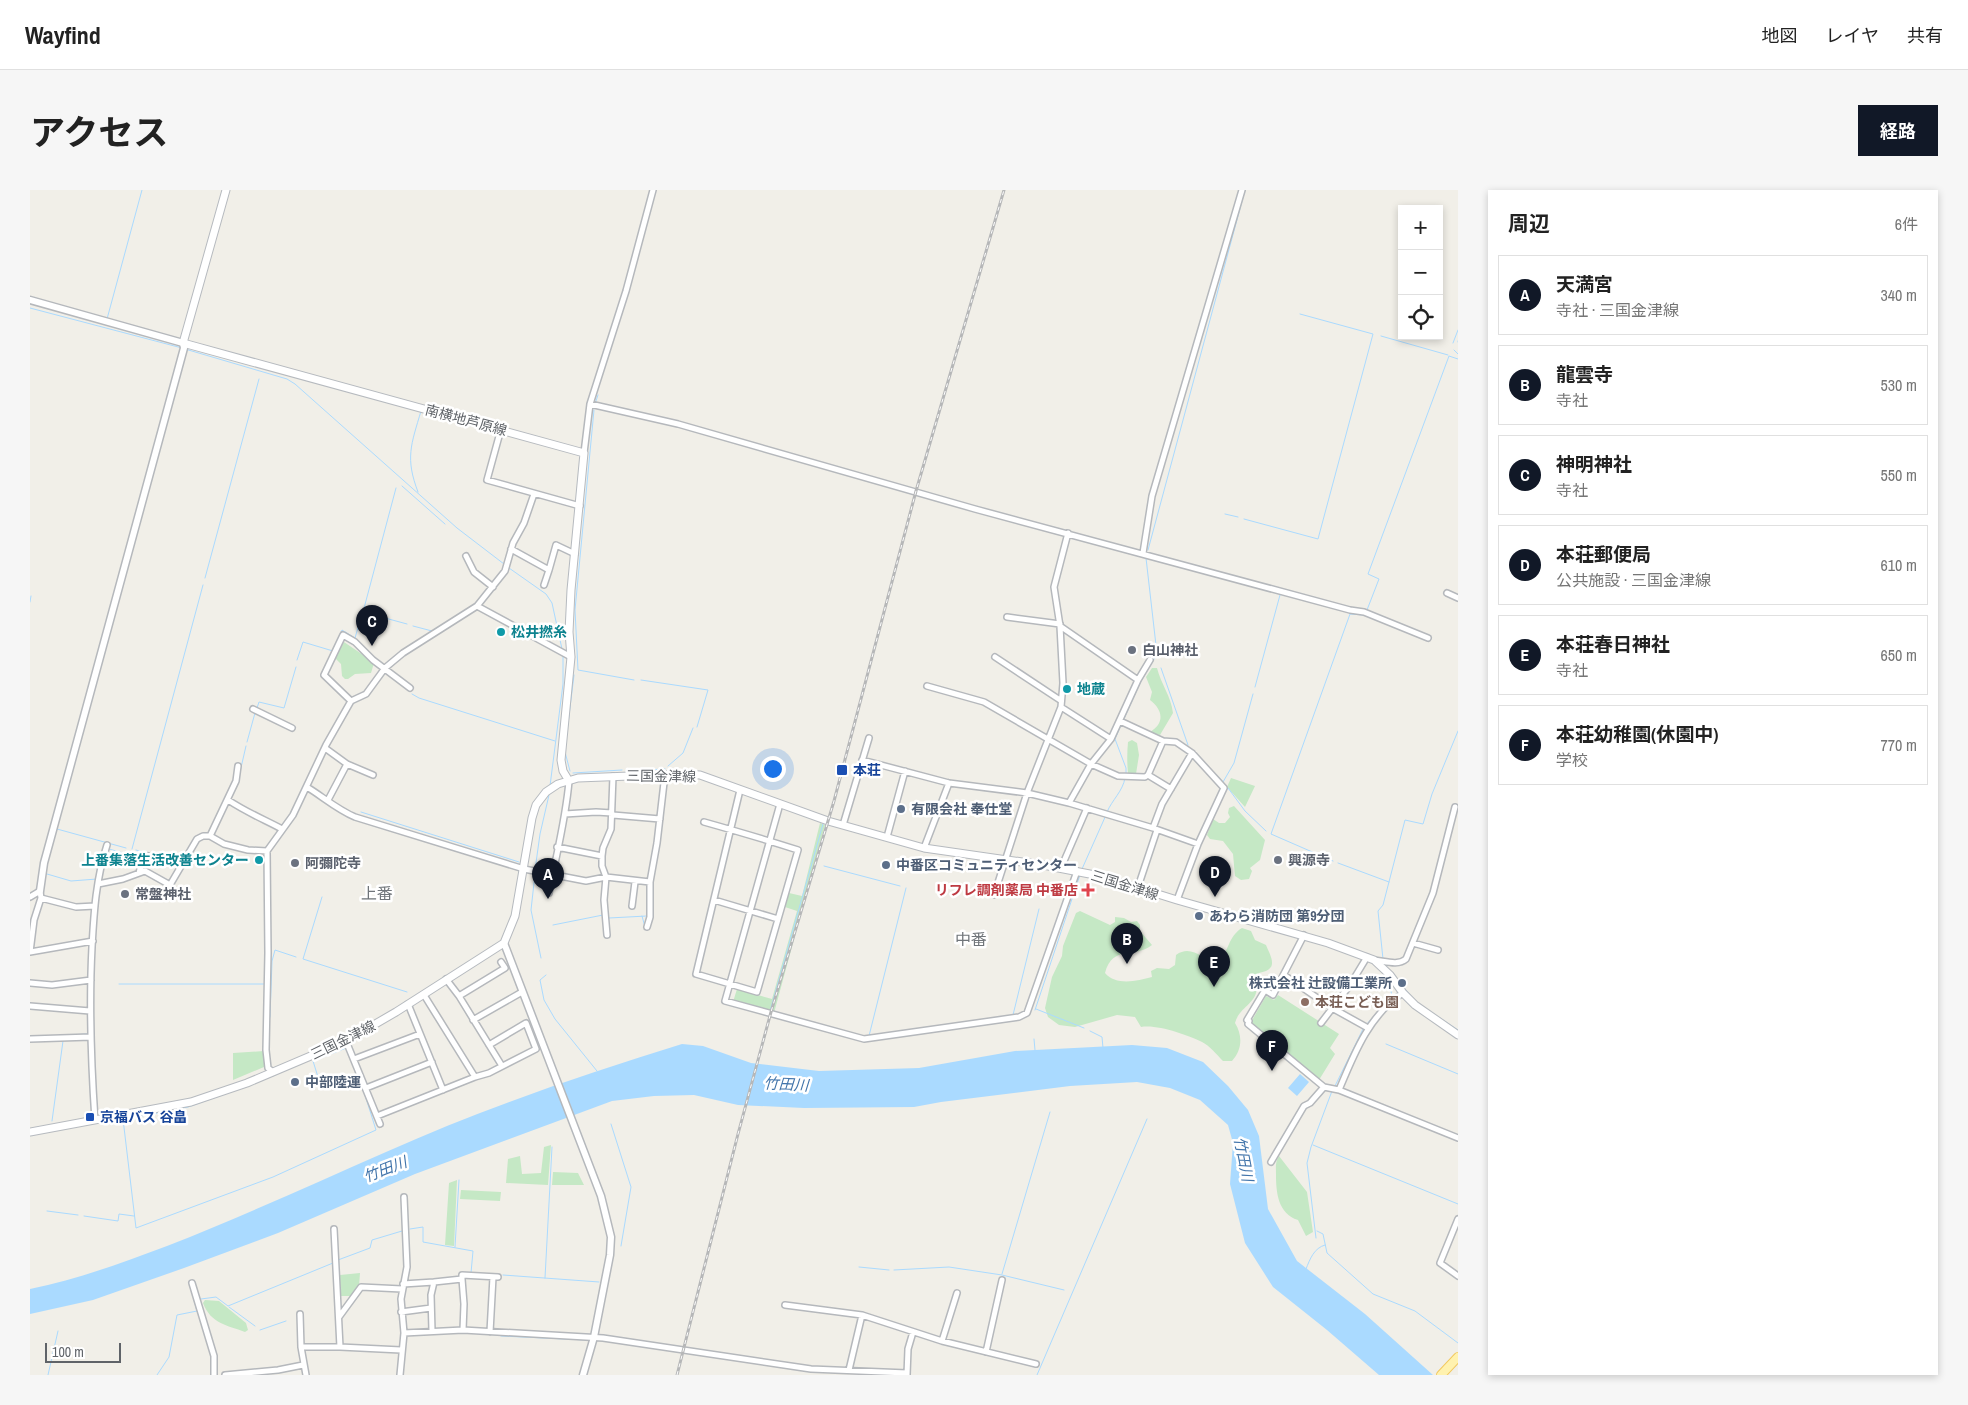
<!DOCTYPE html>
<html lang="ja">
<meta charset="utf-8">
<style>
:root{--surface:#fff;--page:#f6f6f6;--text:#222;--muted:#767676;--line:#e0e0e0;--accent:#111827}
body{margin:0;font-family:"Archivo Narrow","Noto Sans JP",sans-serif;background:var(--page);color:var(--text)}
.controls{position:absolute;right:15px;top:15px;display:grid;overflow:hidden;border-radius:0px;box-shadow:0 2px 8px #0003}
.controls button{width:45px;height:45px;display:grid;place-items:center;padding:0;border:0;border-bottom:1px solid var(--line);background:var(--surface);color:var(--text);font:25px sans-serif}
.scale{position:absolute;left:15px;bottom:12px;width:76px;box-sizing:border-box;padding-left:5px;border:2px solid #5f6368;border-top:0;font-size:14px;line-height:18px;white-space:nowrap;color:#5f6368;-webkit-text-stroke:4px #fff;paint-order:stroke}
.you{position:absolute;left:742px;top:578px;width:18px;height:18px;margin:-12px;border:4px solid #fff;border-radius:50%;background:#1a73e8;box-shadow:0 0 0 8px #1a73e833}
.badge{display:grid;place-items:center;width:32px;height:32px;border-radius:50%;background:var(--accent);color:#fff;font-size:16px;font-weight:700}
.pin{position:absolute;translate:-50% -41px;filter:drop-shadow(0 1px 2px #0008)}
.pin::after{content:'';position:absolute;top:26px;width:18px;height:15px;background:inherit;clip-path:polygon(0 0,100% 0,50% 100%)}
.list{margin:0;padding:0;list-style:none}
h2{display:flex;justify-content:space-between;align-items:center;height:65px;margin:0;padding:0 20px;font-size:21px}
h2 small{font-size:16px;font-weight:400;color:var(--muted)}
.list li{display:grid;grid-template-columns:32px 1fr auto;gap:15px;align-items:center;box-sizing:border-box;height:80px;margin:0 10px 10px;padding:0 10px;border:1px solid var(--line);border-radius:0px}
.list b{display:block;font-size:19px;white-space:nowrap}
.list p{margin:0;font-size:16px;white-space:nowrap;color:var(--muted)}
.list em{font-size:16px;font-style:normal;color:var(--muted)}
.icon{flex:none;width:28px;height:28px;fill:none;stroke:currentColor;stroke-width:2;stroke-linecap:round;stroke-linejoin:round}
.map{position:relative;flex:none;width:1428px;height:1185px;overflow:hidden;border-radius:0px}
header{display:flex;align-items:center;gap:30px;box-sizing:border-box;height:70px;padding:0 25px;background:var(--surface);border-bottom:1px solid var(--line)}
header strong{font-size:24px}
nav{display:flex;gap:28px;margin-inline-start:auto;font-size:18px}
.intro{display:flex;align-items:center;justify-content:space-between;box-sizing:border-box;height:120px;padding:0 30px}
h1{margin:0;font-size:35px}
.button{padding:12px 22px;border-radius:0px;background:var(--accent);color:#fff;font-size:18px;font-weight:700}
main{display:flex;gap:30px;padding:0 30px}
aside{flex:1;background:var(--surface);border-radius:0px;box-shadow:0 2px 8px #0003}
.map>svg:first-child{display:block}
.green{fill:#c5e8c5}
.water{fill:#aadaff}
.lines{fill:none;stroke-linecap:round;stroke-linejoin:round}
.stream{stroke:#aadaff;stroke-width:1}
.minor-casing{stroke:#b5b8bc;stroke-width:8}
.tertiary-casing{stroke:#b5b8bc;stroke-width:9}
.secondary-casing{stroke:#b6babf;stroke-width:9}
.primary-casing{stroke:#f2c960;stroke-width:10}
.minor{stroke:#fff;stroke-width:5}
.tertiary{stroke:#fff;stroke-width:6}
.secondary{stroke:#fff;stroke-width:7}
.primary{stroke:#fff2af;stroke-width:8}
.rail-casing{stroke:#b6b7b8;stroke-width:3}
.rail{stroke:#fff;stroke-width:1;stroke-dasharray:4;stroke-linecap:butt}
.culture-dot{fill:#0f9aa8;stroke:#fff;stroke-width:2}
.worship-dot{fill:#6b7280;stroke:#fff;stroke-width:2}
.transit-dot{fill:#1a4fb4;stroke:#fff;stroke-width:2}
.service-dot{fill:#5c6f8a;stroke:#fff;stroke-width:2}
.health-dot{fill:#e0444e;stroke:#fff;stroke-width:2}
.education-dot{fill:#8d6e63;stroke:#fff;stroke-width:2}
.labels{text-anchor:middle;dominant-baseline:central;stroke-width:5;stroke-linejoin:round;paint-order:stroke}
.street-label{font-size:14px;fill:#5f6368;stroke:#fff}
.culture-label{font-size:14px;font-weight:bold;fill:#0d838f;stroke:#fff;text-anchor:start}
.worship-label{font-size:14px;font-weight:bold;fill:#5b616d;stroke:#fff;text-anchor:start}
.transit-label{font-size:14px;font-weight:bold;fill:#164399;stroke:#fff;text-anchor:start}
.service-label{font-size:14px;font-weight:bold;fill:#4e5e75;stroke:#fff;text-anchor:start}
.health-label{font-size:14px;font-weight:bold;fill:#be3a42;stroke:#fff;text-anchor:end}
.education-label{font-size:14px;font-weight:bold;fill:#785e54;stroke:#fff;text-anchor:start}
.water-label{font-size:15px;font-style:italic;fill:#4174aa;stroke:#fff}
.quarter-label{font-size:16px;fill:#70757a;stroke:#fff}
</style>
<header>
<strong>Wayfind</strong>
<nav><a>地図</a><a>レイヤ</a><a>共有</a></nav>
</header>
<div class="intro"><h1>アクセス</h1><a class="button">経路</a></div>
<main>
<div class="map">
<svg width="1428" height="1185" viewBox="0 0 1428 1185">
<rect width="100%" height="100%" fill="#f1efe8"/>
<path class="green" d="M 314,452 L 342,471 L 344,473 L 341,483 L 325,484 L 318,489 L 315,489 L 312,486 L 311,474 L 305,468 Z
M 1122,478 L 1127,478 C 1131,494 1141,506 1143,523 L 1130,545 L 1120,542 C 1135,533 1133,520 1120,510 L 1122,502 L 1116,487 Z
M 1102,550 L 1107,553 L 1109,565 L 1106,584 L 1098,583 C 1097,573 1097,563 1098,552 Z
M 1201,588 L 1225,596 L 1215,617 L 1197,597 Z
M 1204,616 L 1235,650 L 1230,670 L 1220,678 L 1222,681 L 1219,689 L 1211,690 L 1205,686 L 1203,664 L 1193,651 L 1180,649 L 1177,645 L 1183,629 L 1189,633 L 1195,633 L 1200,627 L 1198,623 L 1199,618 Z
M 790,633 L 795,635 L 744,823 L 703,812 L 707,799 L 742,809 L 767,721 L 755,717 L 759,703 L 772,706 Z
M 1050,721 L 1080,735 L 1085,732 L 1085,727 L 1094,728 L 1101,732 L 1107,731 L 1110,735 L 1110,741 L 1122,755 C 1105,769 1083,754 1075,783 C 1086,796 1107,791 1122,787 L 1121,781 L 1127,778 L 1139,779 L 1145,775 L 1146,765 C 1164,752 1176,776 1190,769 C 1198,764 1198,746 1212,738 L 1221,741 L 1225,750 L 1236,755 C 1239,763 1248,776 1236,781 C 1234,782 1231,782 1229,783 L 1226,788 C 1232,814 1210,814 1205,833 C 1213,846 1212,860 1202,871 L 1193,871 C 1187,865 1180,856 1172,852 C 1158,845 1127,834 1111,837 L 1105,827 L 1087,825 L 1045,837 L 1029,835 L 1018,827 L 1015,818 L 1022,787 L 1032,766 L 1033,756 L 1046,723 Z
M 1248,805 L 1309,844 L 1300,858 L 1305,864 L 1289,890 L 1221,832 L 1236,806 L 1244,810 Z
M 234,861 L 234,877 L 203,890 L 203,863 Z
M 521,955 L 518,995 L 476,993 L 478,969 L 490,966 L 492,984 L 511,983 L 514,957 Z
M 1249,966 L 1277,1002 L 1283,1042 L 1276,1046 L 1268,1030 C 1248,1024 1246,1002 1246,985 C 1246,977 1245,972 1249,966 Z
M 523,982 L 548,983 L 554,995 L 522,995 Z
M 427,990 L 424,1056 L 415,1055 L 419,993 Z
M 431,1000 L 471,1002 L 470,1011 L 430,1009 Z
M 330,1083 L 329,1096 L 321,1106 L 309,1106 L 310,1085 Z
M 175,1110 L 189,1111 L 216,1133 L 218,1140 L 215,1142 C 197,1135 181,1134 173,1113 Z"/>
<path class="water" d="M 652,854 L 673,856 L 721,873 L 789,881 L 889,878 L 985,861 L 1102,855 L 1137,858 L 1173,872 L 1198,896 L 1218,920 L 1229,946 L 1238,1019 L 1267,1071 L 1335,1124 L 1403,1185 L 1349,1185 L 1297,1140 L 1243,1097 L 1215,1053 L 1200,994 L 1203,953 L 1198,935 L 1170,910 L 1140,898 L 1107,892 L 1040,896 L 911,912 L 884,917 L 774,918 L 708,915 L 664,905 L 624,906 L 582,911 L 385,984 L 248,1043 L 154,1078 L 63,1110 L 0,1124 L 0,1099 C 48,1089 92,1073 137,1056 C 211,1027 283,994 356,962 C 452,919 552,885 652,854 Z
M 1270,884 L 1279,892 L 1267,906 L 1258,898 Z"/>
<g class="lines">
<path class="stream" d="M 0,118 L 152,158
M 77,129 L 112,0
M 1351,146 L 1418,165
M 1428,152 L 1428,151
M 1423,153 L 1428,140
M 155,159 L 257,189 L 265,194 L 427,338 L 474,374
M 1424,160 L 1428,164
M 566,211 L 568,205
M 564,220 L 545,420 L 548,480 L 604,490
M 372,296 L 415,334
M 366,298 L 333,422 L 377,434
M 388,302 C 375,268 381,255 391,221
M 1195,324 L 1208,327
M 1214,329 L 1288,349 L 1343,144 L 1270,124
M 1118,360 L 1215,0
M 479,378 L 516,404 L 522,413 L 532,459
M 175,388 L 229,189
M 0,412 L 1,406
M 1337,420 L 1349,389 L 1338,384 L 1419,166 L 1428,169
M 383,436 L 402,441
M 267,470 L 273,452 L 303,461 L 312,440 L 325,448 L 331,427
M 1131,478 L 1158,555
M 611,490 L 678,500 L 667,537
M 1225,497 L 1250,405
M 382,504 L 389,508 L 525,551
M 227,518 L 229,512 L 254,518 L 266,477
M 1093,531 L 1110,493 L 1127,464 L 1116,368
M 1091,535 L 1085,549 L 1096,578 L 1096,584
M 536,550 L 544,485
M 217,552 L 225,523
M 1164,561 L 1193,592 L 1204,573 L 1223,504
M 535,562 L 540,581
M 638,576 L 653,563 L 663,538
M 596,581 L 635,579
M 210,582 L 216,556
M 543,583 L 592,580
M 520,596 L 533,494 L 533,466
M 1198,598 L 1215,621 L 1236,641
M 331,622 L 489,672
M 1077,622 C 1082,610 1093,601 1095,588
M 341,635 L 401,653
M 27,639 L 96,658
M 79,659 L 100,665
M 102,659 L 173,395
M 106,660 L 116,663
M 1303,671 L 1241,644 L 1320,424 L 1334,425
M 1308,673 L 1359,692
M 794,676 L 870,696
M 1052,679 L 1076,625
M 505,680 L 510,644 L 519,605
M 17,684 L 41,691 L 67,689
M 505,684 L 501,720 L 511,768
M 292,707 L 273,769 L 377,802
M 612,726 L 615,737
M 579,728 L 617,726
M 523,735 L 573,725
M 1353,769 L 1348,721 L 1353,715 L 1375,630 L 1393,634 L 1402,604 L 1428,541
M 516,785 L 510,790 L 514,810 L 525,829 L 567,881
M 89,794 L 234,794
M 1376,800 L 1381,806
M 1006,819 L 1054,838
M 1005,820 L 1050,685
M 740,821 L 793,634
M 983,825 L 1009,719
M 240,827 L 242,771 L 245,760 L 266,767
M 1410,828 L 1428,840
M 754,830 L 761,832
M 1335,836 L 1362,806 L 1358,788
M 1060,841 L 1072,847 L 1073,858
M 18,846 L 58,844
M 839,846 L 876,698
M 1004,849 L 1005,860
M 837,851 L 989,830
M 1356,854 L 1428,884
M 326,883 L 333,899
M 288,887 L 283,871 L 316,858
M 232,890 L 243,886
M 1304,898 L 1333,839
M 93,929 L 106,1038 L 243,987 L 346,940 L 335,905
M 97,929 L 158,917 L 198,903
M 22,931 L 33,851
M 581,934 L 601,997 L 591,1056
M 1283,955 L 1428,1014
M 17,1021 L 48,1025
M 54,1026 L 88,1031 L 89,1024 L 104,1026
M 380,1039 L 393,1037 L 393,1052 L 443,1061 L 441,1083 L 462,1084
M 1287,1041 L 1293,1044 L 1297,1063 L 1343,1104 L 1385,1121 L 1428,1153
M 1286,1048 L 1277,973 L 1281,957 L 1302,901
M 425,1057 L 429,990
M 308,1070 L 340,1058 L 342,1050 L 372,1041
M 829,1077 L 859,1080
M 1276,1079 C 1280,1069 1284,1058 1295,1055
M 864,1080 L 919,1077 L 972,1085 L 1034,1100
M 972,1084 L 1020,922
M 473,1085 L 569,1092
M 515,1088 L 522,957
M 171,1109 L 186,1107 L 198,1116 L 303,1073
M 199,1117 L 225,1136
M 230,1140 L 256,1131
M 471,1146 L 557,1150
M 18,1185 L 28,1141
M 127,1185 L 139,1167 L 147,1125 L 167,1121 L 164,1110
M 1007,1185 L 1117,929"/>
<defs>
<path id="minor" d="M 560,214 L 648,234 L 945,319 L 1320,420 L 1334,422 L 1398,448
M 471,239 L 457,290 L 550,316
M 554,263 L 560,214 L 596,101 L 623,0
M 481,359 L 519,380 L 514,395
M 1113,363 L 1122,306 L 1212,0
M 436,366 L 444,382 L 463,397
M 519,380 L 526,355 L 545,364
M 1417,403 L 1428,408
M 447,416 L 541,467
M 977,427 L 1030,434
M 1030,436 L 1108,490
M 965,467 L 1030,510
M 897,496 L 954,512 L 1061,574 L 1088,586 L 1115,587 L 1118,585 L 1133,551
M 321,511 L 294,485 L 313,445 L 325,452 L 343,470 L 380,498
M 1031,517 L 1081,549
M 223,519 L 262,538
M 1090,531 L 1133,551 L 1146,552 L 1162,563 L 1194,598 L 1168,654 L 1147,710
M 295,558 L 317,574 L 298,610
M 832,570 L 919,593 L 997,603 L 1039,613 L 1123,638 L 1168,654
M 317,574 L 343,585
M 1118,585 L 1141,599
M 277,597 C 293,607 308,620 325,627 L 494,679 L 556,691 L 576,687 L 620,692
M 198,610 C 216,622 233,629 252,639
M 1039,613 L 1061,574 L 1081,549 L 1108,490 L 1120,470
M 750,614 L 695,811 L 834,849 L 989,827 L 997,823 L 1047,681
M 535,624 L 566,622 L 582,623
M 583,625 L 630,629
M 674,632 C 706,641 737,650 768,660 L 727,802 L 666,784 C 681,723 695,661 710,600
M 813,635 L 839,548
M 1123,638 L 1132,614 L 1162,563
M 180,646 L 206,591 L 208,576
M 857,647 L 875,581
M 527,657 L 572,666
M 894,658 L 919,593
M 1031,678 L 1057,618
M 109,683 L 110,679 L 118,666
M 68,694 L 93,689 L 115,681 L 140,695 L 167,649 L 173,646 L 180,646 L 194,654 L 218,660 L 237,661
M 1108,697 L 1127,640
M 519,703 C 526,666 536,628 539,591
M 964,705 L 997,603 L 1031,517 L 1033,493 L 1030,436 L 1024,397 L 1038,343
M 0,707 L 10,701
M 11,708 L 46,717 L 65,716
M 684,710 L 748,729
M 602,716 L 605,692
M 617,737 L 620,727 L 620,692 L 627,653 L 635,584
M 577,745 L 574,710 L 576,687 L 572,676 L 572,666 L 573,658 L 581,639 L 583,586
M 1274,745 L 1243,805 L 1235,800 L 1217,830 L 1219,831 L 1218,834 L 1294,897
M 1383,753 L 1408,760
M 0,762 L 63,751
M 0,762 L 4,730 L 11,708 L 10,701
M 1344,770 C 1355,771 1368,776 1376,769 L 1403,703 L 1425,617
M 1254,785 L 1302,818 L 1338,838
M 416,789 L 429,806 L 472,876
M 0,793 L 22,795 L 61,790
M 1373,803 C 1339,825 1324,864 1309,900 L 1428,948
M 394,805 L 445,887
M 429,806 L 475,778 L 471,772
M 378,814 L 413,900
M 0,816 L 60,821
M 443,830 L 492,802
M 1291,833 L 1320,795 L 1337,767
M 0,849 L 61,847
M 316,851 L 350,934
M 324,869 L 390,844
M 243,882 L 238,878 L 236,860 L 238,763 L 237,661 L 263,625 L 296,555 L 321,511 L 336,504 L 355,478 L 373,463 L 447,416 L 475,381 L 483,353 L 494,333 L 504,304
M 336,898 L 402,872
M 347,926 L 445,887 L 459,883 L 506,859 L 496,833 L 459,855
M 65,930 C 61,872 59,815 62,757 C 64,721 66,689 77,655
M 1241,972 L 1274,916 L 1280,913 L 1294,897 L 1309,900
M 1428,1029 L 1410,1073 L 1428,1086
M 432,1089 L 434,1114 L 433,1140
M 162,1093 L 184,1166 L 184,1185
M 373,1094 L 404,1092
M 755,1115 L 832,1125 L 912,1151 L 1006,1174
M 371,1122 L 401,1118
M 270,1124 L 271,1157
M 309,1127 L 331,1097 L 372,1099
M 402,1141 L 401,1105 L 404,1092 L 432,1089 L 432,1085 L 468,1087
M 460,1142 L 463,1087
M 374,1143 L 433,1140 L 573,1148 L 781,1179 L 877,1183
M 912,1151 L 927,1103
M 310,1157 L 371,1160
M 956,1162 L 972,1090
M 819,1180 L 832,1125
M 195,1185 L 248,1180 L 273,1175
M 276,1185 L 271,1157 L 310,1157 L 304,1039
M 370,1185 L 374,1143 L 371,1109 L 377,1077 L 374,1007
M 877,1185 L 878,1159 L 883,1142"/>
<path id="tertiary" d="M 0,110 L 153,153 L 154,158 L 23,640 L 14,673 L 10,701
M 474,753 L 571,1006 L 581,1047 L 580,1065 L 564,1147 L 553,1185"/>
<path id="secondary" d="M 196,0 L 153,153 L 554,263 L 541,400 L 539,442 L 541,467 L 531,570 L 533,581 L 539,591
M 0,942 L 161,912 L 217,893 L 316,851 L 366,822 L 474,753 L 485,726 L 502,628 L 506,615 L 516,602 L 528,594 L 548,588 L 652,584 L 670,585 L 798,631 L 894,658 L 1013,675 L 1070,686 L 1147,710 L 1298,753 L 1344,770 L 1360,785 L 1373,803 L 1385,815 L 1428,845"/>
<path id="primary" d="M 1411,1185 L 1428,1167"/>
</defs>
<use href="#minor" class="minor-casing"/>
<use href="#tertiary" class="tertiary-casing"/>
<use href="#secondary" class="secondary-casing"/>
<use href="#primary" class="primary-casing"/>
<use href="#minor" class="minor"/>
<use href="#tertiary" class="tertiary"/>
<use href="#secondary" class="secondary"/>
<use href="#primary" class="primary"/>
<defs>
<path id="rail" d="M 647,1185 L 708,944 L 741,822 L 804,611 L 886,301 L 974,0"/>
</defs>
<use href="#rail" class="rail-casing"/>
<use href="#rail" class="rail"/>
</g>
<g class="culture-dot">
<circle cx="471" cy="442" r="5"/>
<circle cx="1037" cy="499" r="5"/>
<circle cx="229" cy="670" r="5"/>
</g>
<g class="worship-dot">
<circle cx="1102" cy="460" r="5"/>
<circle cx="1248" cy="670" r="5"/>
<circle cx="265" cy="673" r="5"/>
<circle cx="95" cy="704" r="5"/>
</g>
<g class="transit-dot">
<rect x="806" y="574" width="12" height="12" rx="2.5"/>
<rect x="55" y="922" width="10" height="10" rx="2.5"/>
</g>
<g class="service-dot">
<circle cx="871" cy="619" r="5"/>
<circle cx="856" cy="675" r="5"/>
<circle cx="1169" cy="726" r="5"/>
<circle cx="1372" cy="793" r="5"/>
<circle cx="265" cy="892" r="5"/>
</g>
<path class="health-dot" d="M1055.5 692.5h5v5h5v5h-5v5h-5v-5h-5v-5h5z"/>
<circle class="education-dot" cx="1275" cy="812" r="5"/>
<g class="labels">
<g class="street-label">
<text transform="translate(436 230) rotate(15)">南横地芦原線</text>
<text transform="translate(631 586) rotate(1)">三国金津線</text>
<text transform="translate(1095 695) rotate(17)">三国金津線</text>
<text transform="translate(313 850) rotate(-26)">三国金津線</text>
</g>
<g class="culture-label">
<text x="481" y="442">松井撚糸</text>
<text x="1047" y="499">地蔵</text>
<text x="219" y="670" text-anchor="end">上番集落生活改善センター</text>
</g>
<g class="worship-label">
<text x="1112" y="460">白山神社</text>
<text x="1258" y="670">興源寺</text>
<text x="275" y="673">阿彌陀寺</text>
<text x="105" y="704">常盤神社</text>
</g>
<g class="transit-label">
<text x="823" y="580">本荘</text>
<text x="70" y="927">京福バス 谷畠</text>
</g>
<g class="service-label">
<text x="881" y="619">有限会社 奉仕堂</text>
<text x="866" y="675">中番区コミュニティセンター</text>
<text x="1179" y="726">あわら消防団 第9分団</text>
<text x="1362" y="793" text-anchor="end">株式会社 辻設備工業所</text>
<text x="275" y="892">中部陸運</text>
</g>
<g class="health-label">
<text x="1048" y="700">リフレ調剤薬局 中番店</text>
</g>
<g class="education-label">
<text x="1285" y="812">本荘こども園</text>
</g>
<g class="water-label">
<text transform="translate(756 894) rotate(3)">竹田川</text>
<text transform="translate(1214 969) rotate(79)">竹田川</text>
<text transform="translate(355 979) rotate(-21)">竹田川</text>
</g>
<g class="quarter-label">
<text x="347" y="703">上番</text>
<text x="941" y="749">中番</text>
</g>
</g>
</svg>
<div class="controls">
<button>+</button>
<button>−</button>
<button><svg class="icon" aria-label="locate" viewBox="0 0 24 24"><circle cx="12" cy="12" r="6"/><path d="M12 2v4M12 18v4M2 12h4M18 12h4"/></svg></button>
</div>
<div class="scale">100 m</div>
<div class="you"></div>
<div class="pin badge" style="left:518px;top:709px">A</div>
<div class="pin badge" style="left:1097px;top:774px">B</div>
<div class="pin badge" style="left:342px;top:456px">C</div>
<div class="pin badge" style="left:1185px;top:707px">D</div>
<div class="pin badge" style="left:1184px;top:797px">E</div>
<div class="pin badge" style="left:1242px;top:881px">F</div>
</div>
<aside>
<h2>周辺<small>6件</small></h2>
<ul class="list">
<li><span class="badge">A</span><div><b>天満宮</b><p>寺社 · 三国金津線</p></div><em>340 m</em></li>
<li><span class="badge">B</span><div><b>龍雲寺</b><p>寺社</p></div><em>530 m</em></li>
<li><span class="badge">C</span><div><b>神明神社</b><p>寺社</p></div><em>550 m</em></li>
<li><span class="badge">D</span><div><b>本荘郵便局</b><p>公共施設 · 三国金津線</p></div><em>610 m</em></li>
<li><span class="badge">E</span><div><b>本荘春日神社</b><p>寺社</p></div><em>650 m</em></li>
<li><span class="badge">F</span><div><b>本荘幼稚園(休園中)</b><p>学校</p></div><em>770 m</em></li>
</ul>
</aside>
</main>
